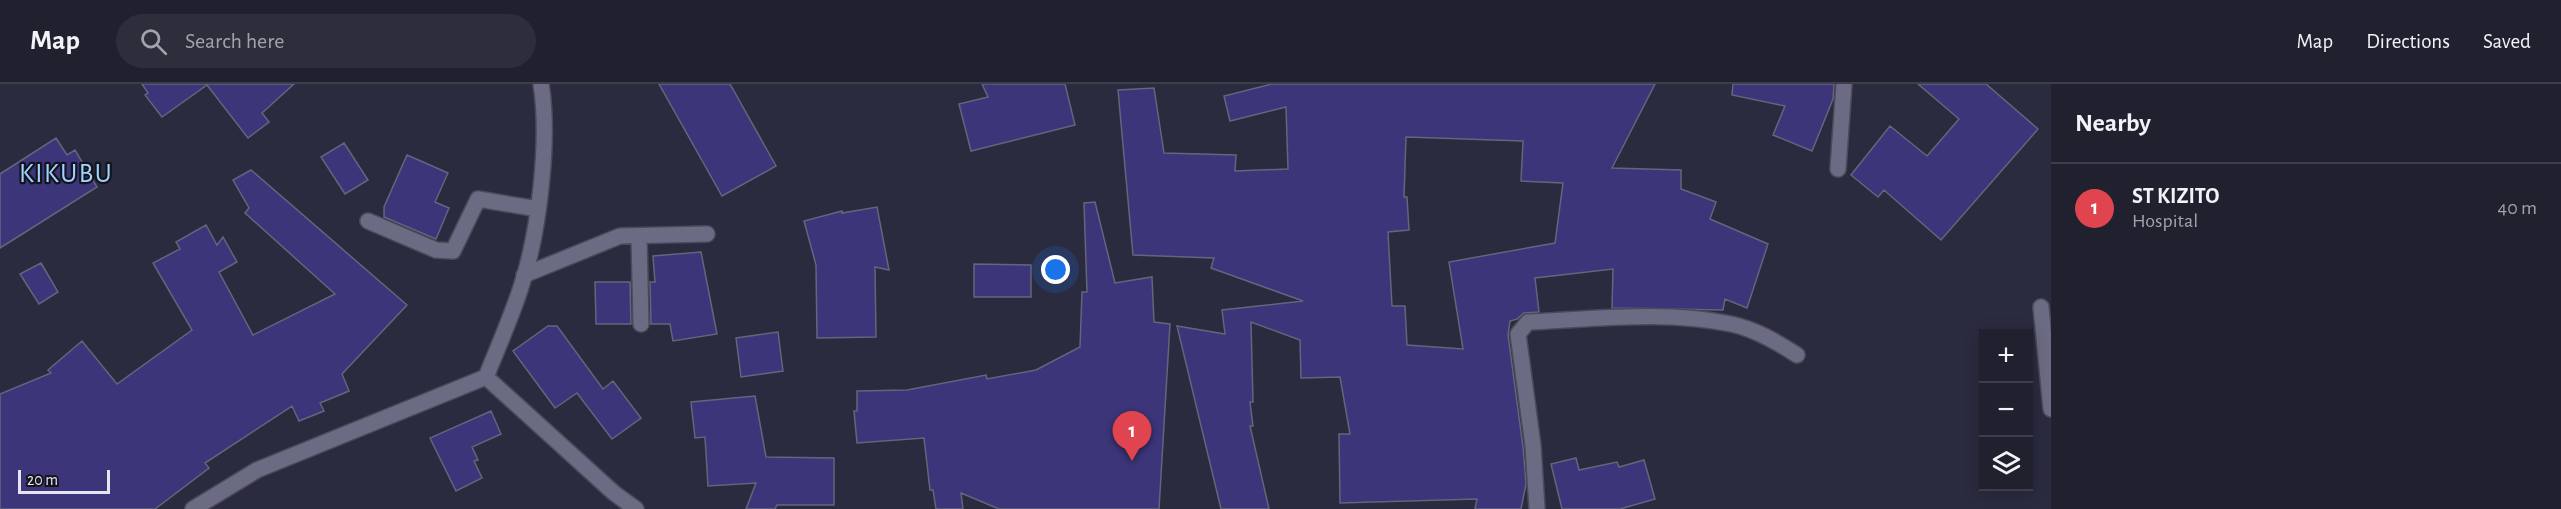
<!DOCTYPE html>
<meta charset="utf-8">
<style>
:root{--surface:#20202f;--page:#2d2d3b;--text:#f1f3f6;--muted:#a2a3aa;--line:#3d3e4b;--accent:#8c9099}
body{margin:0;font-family:"Alegreya Sans",sans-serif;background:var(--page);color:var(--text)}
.controls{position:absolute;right:18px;bottom:18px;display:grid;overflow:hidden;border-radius:0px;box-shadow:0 3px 15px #0003}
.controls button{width:54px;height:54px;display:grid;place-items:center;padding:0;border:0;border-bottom:2px solid var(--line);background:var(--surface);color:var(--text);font:30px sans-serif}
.scale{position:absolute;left:18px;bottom:15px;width:92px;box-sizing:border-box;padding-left:6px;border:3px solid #e4e5f2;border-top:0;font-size:16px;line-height:21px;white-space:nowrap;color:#e4e5f2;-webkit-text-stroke:4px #14141e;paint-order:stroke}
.you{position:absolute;left:1056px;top:186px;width:21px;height:21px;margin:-15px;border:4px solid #fff;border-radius:50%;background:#1a73e8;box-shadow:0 0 0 9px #1a73e833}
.badge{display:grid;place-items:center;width:39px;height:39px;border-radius:50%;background:var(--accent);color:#fff;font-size:20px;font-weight:700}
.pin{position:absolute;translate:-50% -50px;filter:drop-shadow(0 2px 3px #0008)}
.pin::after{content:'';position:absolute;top:32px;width:21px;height:18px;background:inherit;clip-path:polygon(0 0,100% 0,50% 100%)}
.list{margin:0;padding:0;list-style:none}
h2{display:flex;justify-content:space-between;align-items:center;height:78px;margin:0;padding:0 24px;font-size:26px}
h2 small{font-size:20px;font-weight:400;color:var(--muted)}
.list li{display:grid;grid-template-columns:39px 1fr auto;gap:18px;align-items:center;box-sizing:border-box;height:90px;padding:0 24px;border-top:2px solid var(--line)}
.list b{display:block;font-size:22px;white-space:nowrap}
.list p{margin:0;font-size:20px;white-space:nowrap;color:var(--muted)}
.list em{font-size:20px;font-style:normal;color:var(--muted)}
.icon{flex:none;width:33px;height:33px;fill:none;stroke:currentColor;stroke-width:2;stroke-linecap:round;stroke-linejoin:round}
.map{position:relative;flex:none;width:2051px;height:425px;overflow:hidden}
header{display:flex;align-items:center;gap:36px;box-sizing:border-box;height:84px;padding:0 30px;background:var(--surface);border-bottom:2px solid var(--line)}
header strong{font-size:28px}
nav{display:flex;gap:33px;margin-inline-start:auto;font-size:21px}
.search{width:420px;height:54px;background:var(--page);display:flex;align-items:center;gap:15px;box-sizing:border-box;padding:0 21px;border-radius:33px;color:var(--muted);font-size:22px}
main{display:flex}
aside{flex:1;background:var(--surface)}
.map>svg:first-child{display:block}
.building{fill:#3c357a;stroke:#64647c;stroke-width:1.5;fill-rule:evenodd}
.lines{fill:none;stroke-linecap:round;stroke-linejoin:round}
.minor-casing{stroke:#4a4a5a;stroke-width:18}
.minor{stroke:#6b6b83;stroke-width:15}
.labels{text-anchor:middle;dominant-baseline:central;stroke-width:4.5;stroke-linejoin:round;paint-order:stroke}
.quarter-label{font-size:27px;letter-spacing:1.5px;fill:#9ed4fd;stroke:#14141e}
</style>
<header>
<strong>Map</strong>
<div class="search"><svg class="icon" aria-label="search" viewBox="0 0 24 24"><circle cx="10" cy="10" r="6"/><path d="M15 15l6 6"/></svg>Search here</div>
<nav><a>Map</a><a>Directions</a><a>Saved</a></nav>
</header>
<main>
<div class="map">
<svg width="2051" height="425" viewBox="0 0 2051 425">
<rect width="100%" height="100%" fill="#2b2b3f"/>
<path class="building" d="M 142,0 L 294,0 L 262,29 L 269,38 L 248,54 L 207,1 L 162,33 L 145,11 L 148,9 Z
M 659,0 L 730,0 L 776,82 L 722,112 Z
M 982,0 L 1065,0 L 1075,41 L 971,67 L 959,20 L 988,13 Z
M 1272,0 L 1655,0 L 1612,84 L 1681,86 L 1681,105 L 1716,118 L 1710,135 L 1768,160 L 1747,224 L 1725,215 L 1723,226 L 1612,224 L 1613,185 L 1535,194 L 1539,228 L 1524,229 L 1517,235 L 1510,237 L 1508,251 L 1523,363 L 1526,400 L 1521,425 L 1475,425 L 1477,415 L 1340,419 L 1339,350 L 1350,350 L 1340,293 L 1301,294 L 1300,256 L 1251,238 L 1253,318 L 1250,318 L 1253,342 L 1250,342 L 1269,425 L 1221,425 L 1177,242 L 1225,250 L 1222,226 L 1303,217 L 1211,184 L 1214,174 L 1133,171 L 1118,6 L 1154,4 L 1164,69 L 1236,71 L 1235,87 L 1288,85 L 1286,23 L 1230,37 L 1224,12 ZM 1406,53 L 1523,57 L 1521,97 L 1563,99 L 1555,159 L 1449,178 L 1463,265 L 1407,261 L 1405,222 L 1392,222 L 1388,148 L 1409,146 L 1407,113 L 1404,113 Z
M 1733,0 L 1834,0 L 1833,15 L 1812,67 L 1773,51 L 1785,22 L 1732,11 Z
M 1918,0 L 1986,0 L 2038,45 L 1941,156 L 1884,106 L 1878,113 L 1851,91 L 1890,42 L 1927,72 L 1959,35 Z
M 56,54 L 67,71 L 75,66 L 97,103 L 0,164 L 0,90 Z
M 344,59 L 368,96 L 345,110 L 321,73 Z
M 407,71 L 448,89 L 435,118 L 449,124 L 436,155 L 384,133 L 384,123 Z
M 251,86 L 407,221 L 342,290 L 349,307 L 320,319 L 324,327 L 299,337 L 292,322 L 205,379 L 209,384 L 155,425 L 0,425 L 0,310 L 51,289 L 48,286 L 82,257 L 117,300 L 192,246 L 153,179 L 180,165 L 176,158 L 206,141 L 217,161 L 223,153 L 237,178 L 219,188 L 253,251 L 335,210 L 245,129 L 249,124 L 233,96 Z
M 1095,118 L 1115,199 L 1152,193 L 1154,238 L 1170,240 L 1159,425 L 999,425 L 961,409 L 963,425 L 936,425 L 933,406 L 930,406 L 924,354 L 857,359 L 854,327 L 857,327 L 857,307 L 907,306 L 986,291 L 987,295 L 1036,286 L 1080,263 L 1082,208 L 1087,208 L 1084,119 Z
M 877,123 L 889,186 L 875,183 L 876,253 L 817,254 L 816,181 L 804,137 L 842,127 L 842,129 Z
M 701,168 L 717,250 L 673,257 L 670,240 L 651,240 L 650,198 L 655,198 L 653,172 Z
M 41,179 L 58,208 L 39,220 L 20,190 Z
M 974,180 L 1031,181 L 1031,213 L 974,213 Z
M 595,198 L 630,198 L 631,240 L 596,240 Z
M 548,242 L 557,242 L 603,305 L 613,297 L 641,334 L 612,355 L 577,309 L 555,324 L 513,267 Z
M 778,248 L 783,287 L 741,293 L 736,254 Z
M 755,312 L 766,373 L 834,374 L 834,421 L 777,421 L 775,425 L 746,425 L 756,399 L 708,402 L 705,353 L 695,354 L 691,318 Z
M 491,327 L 501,350 L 472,363 L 478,376 L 474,377 L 482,394 L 456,407 L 430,354 Z
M 1576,374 L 1579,386 L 1617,378 L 1619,383 L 1644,376 L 1655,415 L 1620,425 L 1562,425 L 1551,380 Z"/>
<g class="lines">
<defs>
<path id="minor" d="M 1838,85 L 1844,0
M 368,137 L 436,166 L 453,167 L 478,115 L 538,125
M 639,152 L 641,240
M 524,191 L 620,152 L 707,150
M 2041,223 L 2051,325
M 486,293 L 614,409 L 636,425
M 193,425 L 257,386 L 486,293 C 498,263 511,234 521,203 C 539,149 550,56 541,0
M 1537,425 L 1533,362 L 1518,250 L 1528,238 C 1595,235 1665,226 1731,240 C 1755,245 1777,258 1797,271"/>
</defs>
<use href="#minor" class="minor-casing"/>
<use href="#minor" class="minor"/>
</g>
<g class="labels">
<g class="quarter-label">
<text x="66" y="89">KIKUBU</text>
</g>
</g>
</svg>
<div class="controls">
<button>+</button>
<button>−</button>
<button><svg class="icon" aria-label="layers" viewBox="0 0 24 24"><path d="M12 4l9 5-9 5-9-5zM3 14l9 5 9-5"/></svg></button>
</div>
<div class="scale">20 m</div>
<div class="you"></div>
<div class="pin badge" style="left:1132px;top:377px;background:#e0444e">1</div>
</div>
<aside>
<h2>Nearby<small></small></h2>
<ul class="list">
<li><span class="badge" style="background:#e0444e">1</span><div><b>ST KIZITO</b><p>Hospital</p></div><em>40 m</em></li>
</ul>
</aside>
</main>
